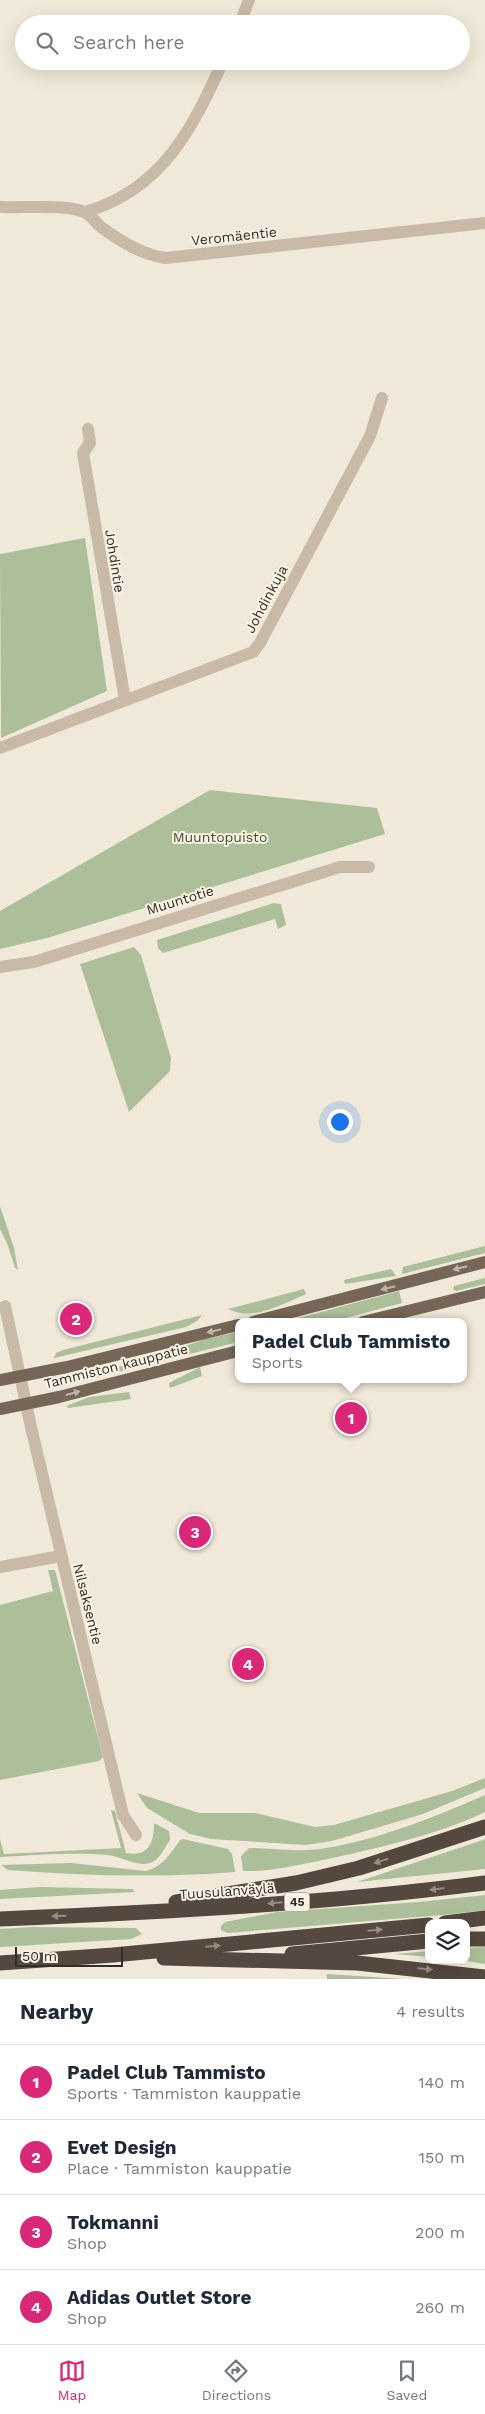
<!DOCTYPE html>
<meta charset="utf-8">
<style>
:root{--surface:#fff;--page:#f6f6f7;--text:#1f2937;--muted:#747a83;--line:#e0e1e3;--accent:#db2777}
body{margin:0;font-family:"Work Sans",sans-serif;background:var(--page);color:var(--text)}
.controls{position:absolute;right:15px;bottom:15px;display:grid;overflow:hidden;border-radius:10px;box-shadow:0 5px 20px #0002}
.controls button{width:45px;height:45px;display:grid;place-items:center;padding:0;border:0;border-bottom:1px solid var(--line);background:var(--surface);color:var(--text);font:25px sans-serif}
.scale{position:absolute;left:15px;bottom:12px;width:108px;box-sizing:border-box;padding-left:5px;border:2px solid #342d27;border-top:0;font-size:14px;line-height:18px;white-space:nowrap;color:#342d27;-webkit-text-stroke:4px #f8f2e5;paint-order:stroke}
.you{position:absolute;left:339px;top:1121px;width:18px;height:18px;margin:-12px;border:4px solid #fff;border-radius:50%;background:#1a73e8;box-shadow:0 0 0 8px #1a73e833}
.badge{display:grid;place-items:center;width:32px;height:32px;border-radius:50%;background:var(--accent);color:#fff;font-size:16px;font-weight:700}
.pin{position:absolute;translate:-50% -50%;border:2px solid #fff;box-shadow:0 1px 5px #0006}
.popup{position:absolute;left:235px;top:1318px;width:232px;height:65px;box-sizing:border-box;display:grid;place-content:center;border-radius:10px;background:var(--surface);filter:drop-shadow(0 1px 4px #0005);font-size:16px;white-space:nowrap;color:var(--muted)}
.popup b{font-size:19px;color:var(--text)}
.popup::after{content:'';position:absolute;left:50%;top:100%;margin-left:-10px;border:10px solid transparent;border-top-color:var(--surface)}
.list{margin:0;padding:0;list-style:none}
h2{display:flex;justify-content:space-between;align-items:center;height:65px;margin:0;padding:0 20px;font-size:21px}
h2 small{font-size:16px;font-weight:400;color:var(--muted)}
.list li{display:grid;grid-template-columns:32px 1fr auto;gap:15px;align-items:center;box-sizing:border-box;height:75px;padding:0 20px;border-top:1px solid var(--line)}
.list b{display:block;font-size:19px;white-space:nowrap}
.list p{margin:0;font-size:16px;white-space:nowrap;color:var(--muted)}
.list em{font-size:16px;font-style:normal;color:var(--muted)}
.icon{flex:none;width:28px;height:28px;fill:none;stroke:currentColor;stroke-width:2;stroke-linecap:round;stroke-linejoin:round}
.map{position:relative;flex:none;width:485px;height:1979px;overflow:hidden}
.search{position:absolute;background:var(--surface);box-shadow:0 5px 20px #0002;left:15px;right:15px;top:15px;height:55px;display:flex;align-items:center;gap:12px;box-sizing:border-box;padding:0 18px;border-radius:28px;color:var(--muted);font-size:19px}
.sheet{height:365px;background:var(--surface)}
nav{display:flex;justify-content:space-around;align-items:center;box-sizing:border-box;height:70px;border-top:1px solid var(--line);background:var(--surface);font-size:14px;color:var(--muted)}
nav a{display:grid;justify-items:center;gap:2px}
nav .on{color:var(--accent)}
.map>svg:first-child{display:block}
.green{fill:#adbf9a}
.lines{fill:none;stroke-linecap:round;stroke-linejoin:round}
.minor{stroke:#c8baa6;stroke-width:12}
.major{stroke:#766658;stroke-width:12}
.highway{stroke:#55483e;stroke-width:15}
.oneway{fill:#beb3a6}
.oneway2{fill:#968c81}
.labels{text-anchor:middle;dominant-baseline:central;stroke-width:4;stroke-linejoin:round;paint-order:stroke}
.shield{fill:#f8f2e5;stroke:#6f6860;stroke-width:1}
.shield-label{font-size:12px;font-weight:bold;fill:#342d27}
.street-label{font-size:14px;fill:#342d27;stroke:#f8f2e5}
.park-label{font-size:14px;fill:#3e512b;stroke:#f8f2e5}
</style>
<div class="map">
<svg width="485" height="1979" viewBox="0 0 485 1979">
<rect width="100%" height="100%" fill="#f0e9d9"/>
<path class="green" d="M 85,538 L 107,691 L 1,738 L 0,554 Z
M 210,790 L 377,808 L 385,834 L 47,938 L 0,949 L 0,911 Z
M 274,903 L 281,904 L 286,925 L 278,929 L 275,919 L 163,953 L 158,948 L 157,940 Z
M 134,947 L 141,955 L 171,1058 L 170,1071 L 129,1112 L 80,964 Z
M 0,1206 L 14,1248 L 18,1270 L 15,1268 L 7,1243 L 0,1229 Z
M 485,1246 L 485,1253 L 402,1274 L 403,1267 Z
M 391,1269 L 396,1276 L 345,1284 L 344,1280 Z
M 485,1278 L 485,1284 L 456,1291 L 453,1289 L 454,1286 Z
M 304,1289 L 306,1294 C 282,1304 253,1322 228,1309 Z
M 399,1291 L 402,1303 L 330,1322 L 284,1322 Z
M 202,1315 L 197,1321 L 186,1327 L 54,1358 L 56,1353 L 63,1350 Z
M 238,1332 L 238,1342 L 62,1386 L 61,1381 L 142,1361 L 205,1339 Z
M 200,1367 L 202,1376 L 170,1388 L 169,1383 Z
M 129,1392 L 131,1399 L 68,1408 L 66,1406 L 89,1397 Z
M 48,1570 L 55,1570 L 103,1757 L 99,1761 L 0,1780 L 0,1605 L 53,1591 Z
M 485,1778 L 485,1788 L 423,1814 L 332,1841 L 306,1845 L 211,1839 L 190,1834 L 147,1808 L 137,1793 L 199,1813 L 255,1813 L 315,1827 L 334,1825 L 452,1791 Z
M 485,1795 L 485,1812 C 438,1835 374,1849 323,1860 C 297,1865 270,1872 243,1871 L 241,1856 L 249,1848 C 275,1848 300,1853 326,1848 C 380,1839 435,1817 485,1795 Z
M 111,1810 L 115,1811 L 126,1853 C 148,1857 154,1844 154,1823 L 169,1831 L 170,1840 C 165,1847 159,1861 150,1863 C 136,1867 122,1857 108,1855 C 73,1852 36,1855 0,1857 L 0,1839 L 4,1854 L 121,1848 Z
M 183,1839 L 228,1849 L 232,1854 L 235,1872 C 159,1878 84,1876 8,1870 L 1,1865 L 71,1863 L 146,1871 C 162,1867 171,1853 180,1840 Z
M 485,1839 L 485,1869 L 357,1882 L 480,1841 Z
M 39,1887 L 132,1889 L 135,1892 L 0,1899 L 0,1890 Z
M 485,1895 L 485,1910 L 453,1914 L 228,1933 L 221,1930 L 221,1926 L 225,1922 L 277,1912 L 419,1902 Z
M 33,1927 L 136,1928 L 142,1934 L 131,1939 L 0,1947 L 0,1929 Z
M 485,1947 L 485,1964 L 460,1960 L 466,1960 L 466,1948 Z
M 429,1951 L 429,1957 L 395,1954 Z
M 327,1974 L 404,1979 L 327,1979 Z"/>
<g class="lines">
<path class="minor" d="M 240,24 L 249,0
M 0,207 C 21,208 67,204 84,212 C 90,214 96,223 101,227 C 120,241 142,255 166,258 L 485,223
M 85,212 C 162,190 193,128 223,61
M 88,429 L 90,443 L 83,453 L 125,700
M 0,748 L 253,652 L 260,643 L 370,436 L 382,398
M 0,967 L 34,962 L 340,867 L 369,867
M 5,1306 L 31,1427 L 123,1815 L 136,1835
M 0,1567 L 61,1556"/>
<path class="major" d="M 253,1322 L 485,1262
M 363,1322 L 485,1292
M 0,1380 L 67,1367 L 238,1325
M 0,1409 L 59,1397 L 238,1351"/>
<path class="highway" d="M 176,1902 L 296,1883 L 359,1868 L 485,1827
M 0,1919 C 162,1912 324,1904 485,1883
M 445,1923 L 485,1918
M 466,1939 L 485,1939
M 292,1954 L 429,1941
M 164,1958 L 357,1963 L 485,1977
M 0,1963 L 113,1955 L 429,1925"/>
</g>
<defs><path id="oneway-solid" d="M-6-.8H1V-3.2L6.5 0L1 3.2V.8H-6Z" transform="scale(1.25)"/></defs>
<g class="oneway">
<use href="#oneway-solid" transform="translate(460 1268) rotate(166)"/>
<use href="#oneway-solid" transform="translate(388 1288) rotate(166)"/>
<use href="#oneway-solid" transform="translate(214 1331) rotate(167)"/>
<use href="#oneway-solid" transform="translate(73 1393) rotate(-15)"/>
</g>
<g class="oneway2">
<use href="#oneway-solid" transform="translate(381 1861) rotate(162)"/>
<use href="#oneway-solid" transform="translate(437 1889) rotate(173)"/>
<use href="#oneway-solid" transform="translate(275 1903) rotate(175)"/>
<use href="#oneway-solid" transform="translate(59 1916) rotate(178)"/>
<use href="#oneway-solid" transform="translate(375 1930) rotate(-5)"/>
<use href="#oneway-solid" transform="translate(213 1946) rotate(-5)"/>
<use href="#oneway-solid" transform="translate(425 1969) rotate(5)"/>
</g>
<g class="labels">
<rect class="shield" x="284.5" y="1892.5" width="25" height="19" rx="4"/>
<g class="shield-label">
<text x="297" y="1902">45</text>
</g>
<g class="street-label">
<text transform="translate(234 236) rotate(-6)">Veromäentie</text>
<text transform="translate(115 561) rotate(81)">Johdintie</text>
<text transform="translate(266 599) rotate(-62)">Johdinkuja</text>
<text transform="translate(180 900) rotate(-17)">Muuntotie</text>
<text transform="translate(116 1366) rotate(-14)">Tammiston kauppatie</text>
<text transform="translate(88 1604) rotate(76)">Nilsaksentie</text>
<text transform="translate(227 1891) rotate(-4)">Tuusulanväylä</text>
</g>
<g class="park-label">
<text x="220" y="837">Muuntopuisto</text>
</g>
</g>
</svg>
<div class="controls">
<button><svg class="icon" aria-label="layers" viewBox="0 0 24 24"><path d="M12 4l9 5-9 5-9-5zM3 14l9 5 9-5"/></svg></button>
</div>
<div class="scale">50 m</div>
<div class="you"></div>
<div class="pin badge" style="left:351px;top:1418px">1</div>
<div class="popup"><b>Padel Club Tammisto</b>Sports</div>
<div class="pin badge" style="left:76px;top:1319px">2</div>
<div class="pin badge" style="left:195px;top:1532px">3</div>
<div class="pin badge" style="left:248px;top:1664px">4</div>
<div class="search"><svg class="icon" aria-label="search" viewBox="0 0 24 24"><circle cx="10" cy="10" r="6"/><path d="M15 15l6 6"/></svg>Search here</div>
</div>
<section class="sheet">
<h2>Nearby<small>4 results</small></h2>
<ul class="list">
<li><span class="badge">1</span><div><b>Padel Club Tammisto</b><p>Sports · Tammiston kauppatie</p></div><em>140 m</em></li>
<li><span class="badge">2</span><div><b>Evet Design</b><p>Place · Tammiston kauppatie</p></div><em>150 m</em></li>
<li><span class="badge">3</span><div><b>Tokmanni</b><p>Shop</p></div><em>200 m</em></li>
<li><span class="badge">4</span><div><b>Adidas Outlet Store</b><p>Shop</p></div><em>260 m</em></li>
</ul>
</section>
<nav>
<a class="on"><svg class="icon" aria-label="map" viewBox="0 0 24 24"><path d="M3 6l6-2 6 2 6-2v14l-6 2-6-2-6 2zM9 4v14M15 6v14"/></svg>Map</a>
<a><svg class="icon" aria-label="directions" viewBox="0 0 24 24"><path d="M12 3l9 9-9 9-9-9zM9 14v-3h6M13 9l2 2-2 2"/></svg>Directions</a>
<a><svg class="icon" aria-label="saved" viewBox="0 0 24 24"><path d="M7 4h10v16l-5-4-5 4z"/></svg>Saved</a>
</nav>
